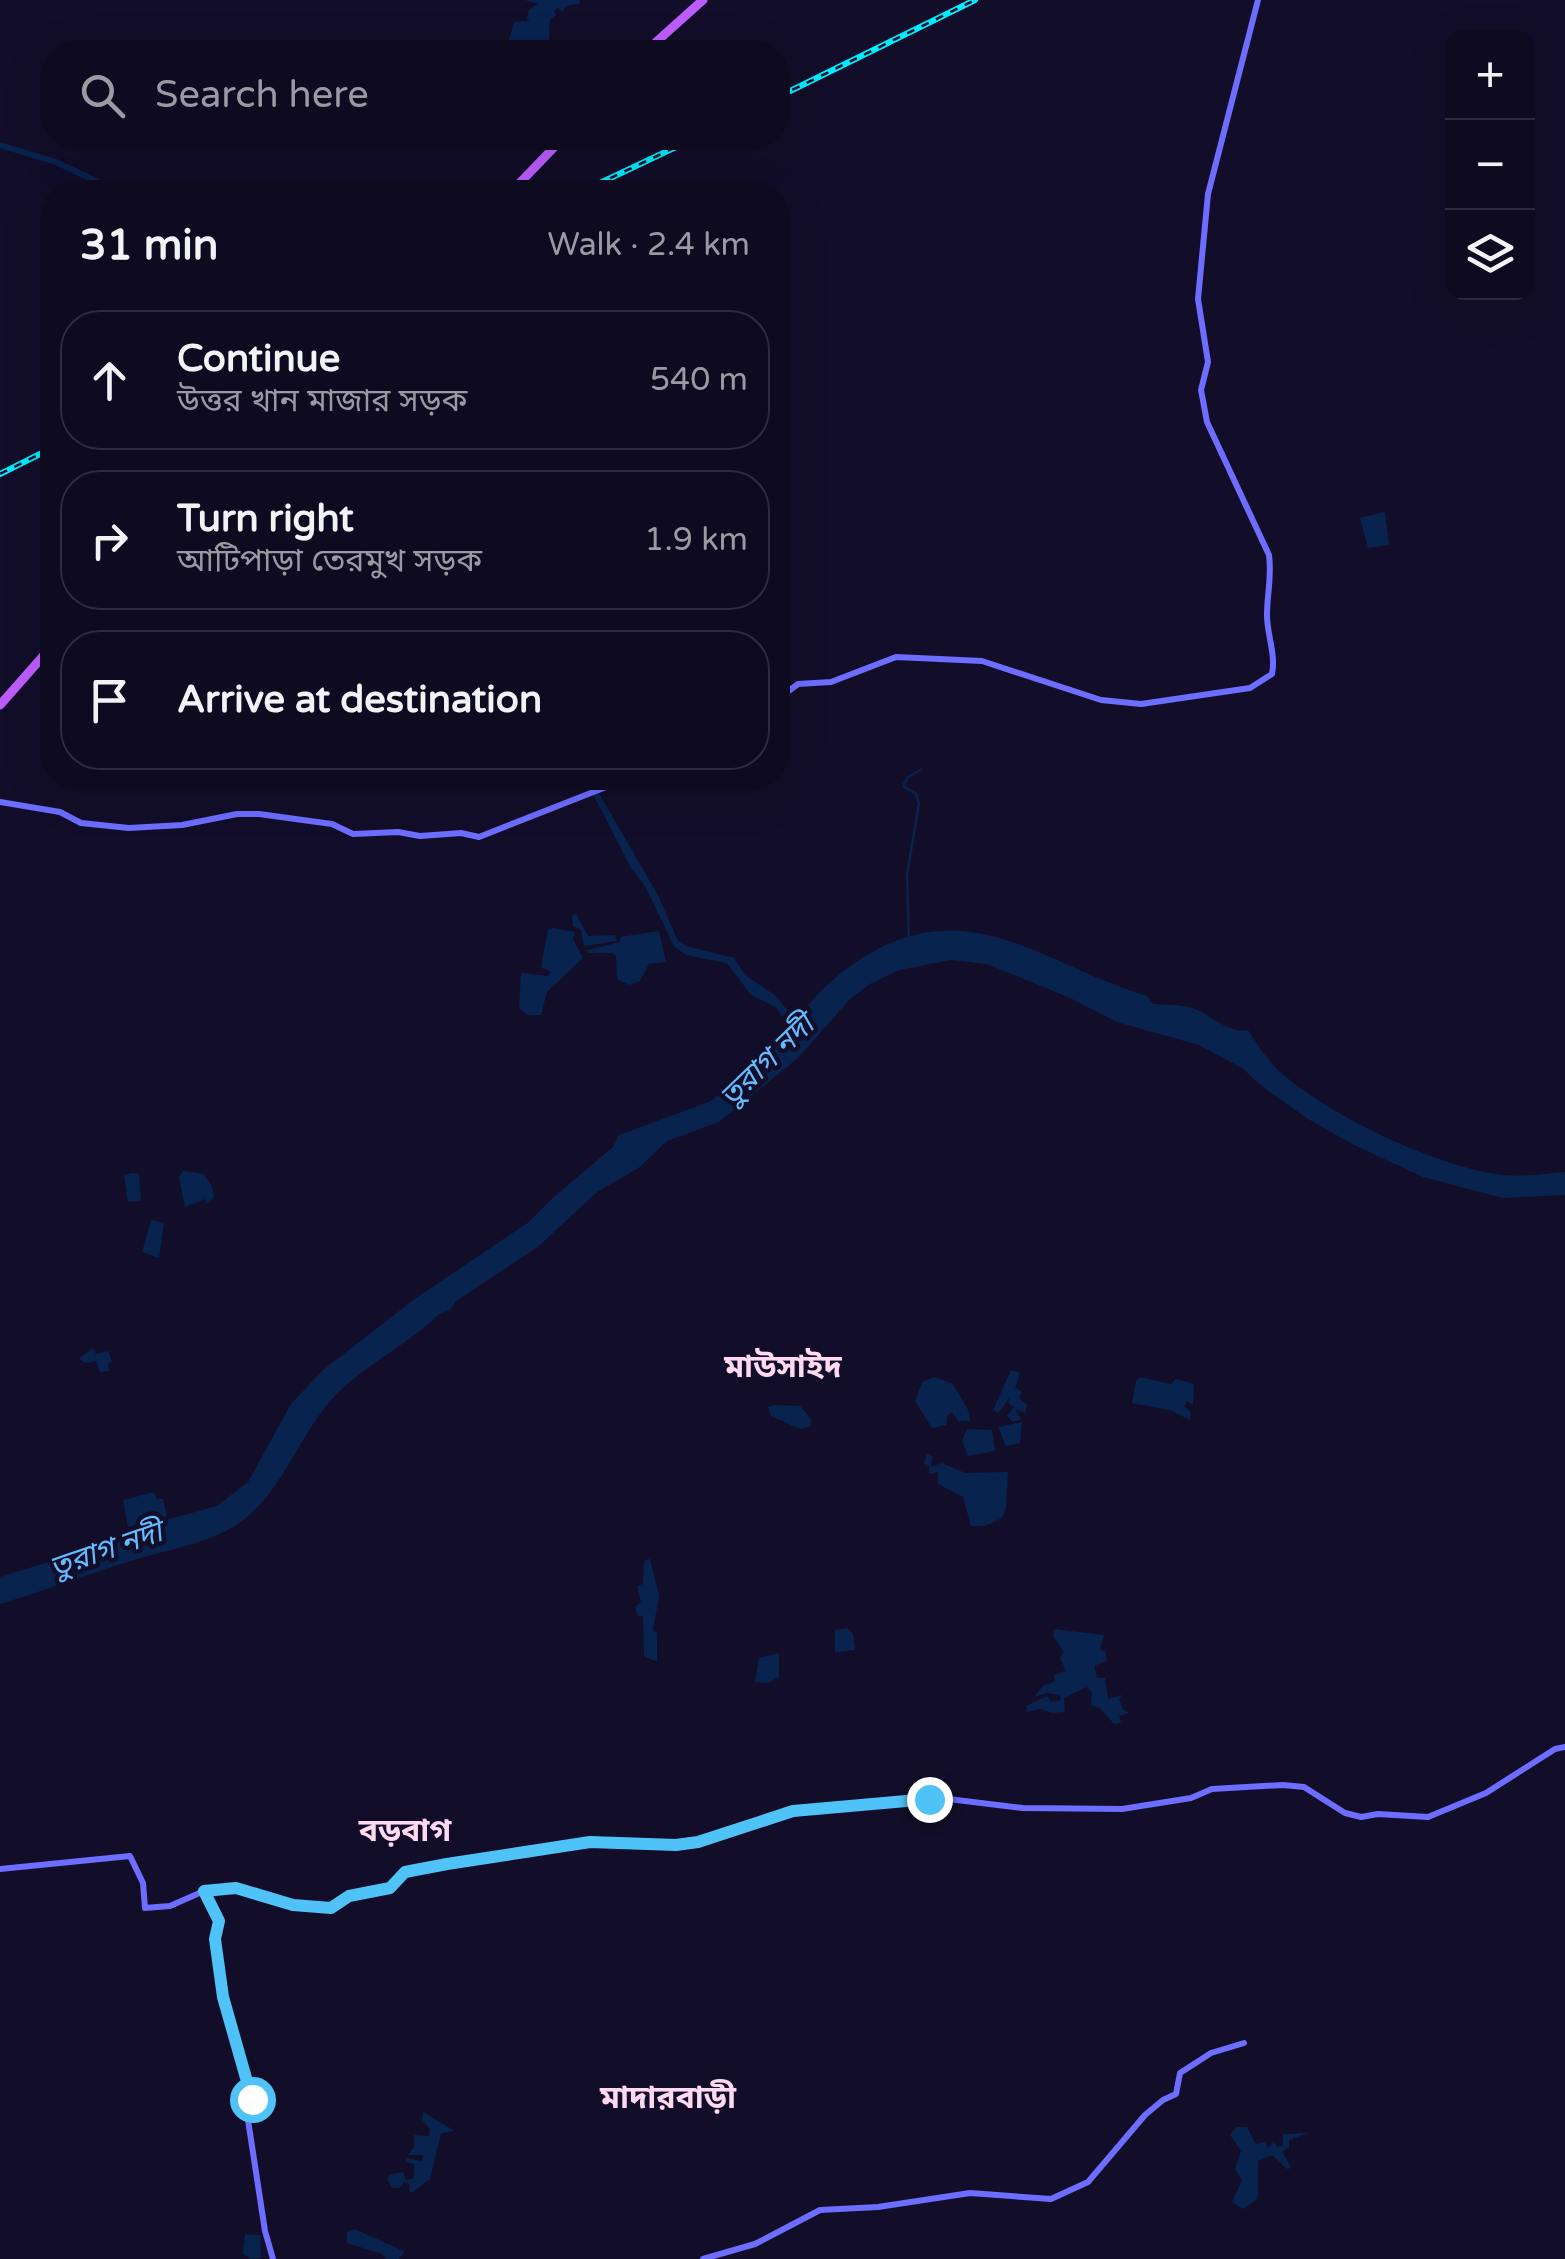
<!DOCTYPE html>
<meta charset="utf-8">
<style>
:root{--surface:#0e0a1f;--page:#1c182c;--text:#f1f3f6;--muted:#9b9aa4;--line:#2e2b3d}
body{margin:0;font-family:"Varela Round","Noto Sans Bengali",sans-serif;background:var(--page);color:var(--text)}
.controls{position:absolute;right:30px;top:30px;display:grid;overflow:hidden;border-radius:20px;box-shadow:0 10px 40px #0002}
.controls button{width:90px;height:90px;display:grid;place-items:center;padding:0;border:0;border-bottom:2px solid var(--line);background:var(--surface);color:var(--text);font:50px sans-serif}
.stop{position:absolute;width:30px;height:30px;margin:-22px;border:8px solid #4fc3f7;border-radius:50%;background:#fff}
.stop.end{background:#4fc3f7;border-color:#fff;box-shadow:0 2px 10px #0008}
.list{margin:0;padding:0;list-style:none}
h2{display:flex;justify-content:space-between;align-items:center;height:130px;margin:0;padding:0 40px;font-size:42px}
h2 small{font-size:32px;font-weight:400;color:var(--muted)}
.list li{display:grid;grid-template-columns:65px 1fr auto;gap:30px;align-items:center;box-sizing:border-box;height:140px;margin:0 20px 20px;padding:0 20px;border:2px solid var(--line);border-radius:40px}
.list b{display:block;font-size:38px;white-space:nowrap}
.list p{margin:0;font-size:32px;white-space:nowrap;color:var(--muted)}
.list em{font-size:32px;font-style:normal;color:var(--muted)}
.icon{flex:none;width:55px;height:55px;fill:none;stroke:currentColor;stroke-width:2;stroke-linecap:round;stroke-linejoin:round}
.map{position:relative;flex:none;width:1565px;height:2259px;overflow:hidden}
.search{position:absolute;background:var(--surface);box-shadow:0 10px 40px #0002;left:40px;top:40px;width:750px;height:110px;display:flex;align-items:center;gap:25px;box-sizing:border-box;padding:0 35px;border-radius:40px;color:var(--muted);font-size:38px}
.panel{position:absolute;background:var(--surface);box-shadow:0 10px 40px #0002;left:40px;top:180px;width:750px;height:610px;border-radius:40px}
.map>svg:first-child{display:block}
.water{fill:#08234e}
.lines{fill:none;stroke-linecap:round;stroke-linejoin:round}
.stream{stroke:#08234e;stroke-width:2.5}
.river{stroke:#08234e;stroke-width:6}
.secondary{stroke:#6d6dff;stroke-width:6}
.primary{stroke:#be5dff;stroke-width:9}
.rail-casing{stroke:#02ecff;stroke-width:6}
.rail{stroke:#120e29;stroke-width:2.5;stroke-dasharray:8;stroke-linecap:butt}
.route{stroke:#4fc3f7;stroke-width:12}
.labels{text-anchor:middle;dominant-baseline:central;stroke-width:9;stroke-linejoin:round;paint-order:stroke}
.water-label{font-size:30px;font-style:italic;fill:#64bbff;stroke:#120e29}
.quarter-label{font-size:32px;font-weight:bold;fill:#ffd8f2;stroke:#120e29}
</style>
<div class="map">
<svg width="1565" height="2259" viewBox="0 0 1565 2259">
<rect width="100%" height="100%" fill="#120e29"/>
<path class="water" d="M 525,0 L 580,0 L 579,4 L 566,6 L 562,12 L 558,8 L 554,11 L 556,15 L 550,20 L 549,40 L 543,52 L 486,52 L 493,42 L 508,44 L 514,22 L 530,21 L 527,19 L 529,10 L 538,4 Z
M 1385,512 L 1389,545 L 1368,548 L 1360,518 Z
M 580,778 L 590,778 L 658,895 L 678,941 L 686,946 L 734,958 L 745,975 L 776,996 L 795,1020 C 802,1015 805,1010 810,1003 C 823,988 840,973 856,962 C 967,887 1042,965 1147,996 L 1153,1004 C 1165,1005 1183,1004 1195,1009 C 1212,1016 1229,1034 1248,1030 C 1257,1045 1269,1062 1281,1073 C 1331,1116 1431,1164 1496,1174 C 1519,1178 1542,1174 1565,1172 L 1565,1195 L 1503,1198 L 1423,1177 L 1352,1144 L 1308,1119 L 1263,1087 L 1242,1068 L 1199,1045 L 1117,1022 L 1068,997 L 987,964 L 951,960 L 899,970 L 870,984 L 850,999 L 798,1058 L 719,1122 L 667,1141 L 640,1167 L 597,1192 L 539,1246 L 456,1301 L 450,1310 L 439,1314 C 410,1343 372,1361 342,1389 C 299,1428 284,1497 233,1527 C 202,1545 165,1550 131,1561 C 87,1574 44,1591 0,1604 L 0,1577 L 52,1561 L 107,1536 L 217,1506 L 248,1482 L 291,1404 L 323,1370 L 416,1298 L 529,1222 L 556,1195 L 613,1147 L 619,1135 L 709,1102 L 725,1091 L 787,1031 L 789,1027 L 776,1007 L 751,995 L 727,963 L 686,955 L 674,946 L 645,886 L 631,868 L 593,794 Z
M 576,914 L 588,936 L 615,935 L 617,941 L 584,946 L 581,930 L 573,926 L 572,915 Z
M 552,928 L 575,932 L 573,939 L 583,958 L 547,992 L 541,1015 L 527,1015 L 519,1008 L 521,973 L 548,976 L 551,972 L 541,967 L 548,930 Z
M 659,931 L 666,962 L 649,964 L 640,981 L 629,985 L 617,979 L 616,956 L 612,953 L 588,953 L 587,950 L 620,942 L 620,937 Z
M 183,1171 L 204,1174 L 213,1189 L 214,1198 L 207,1204 L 205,1199 L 185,1207 L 179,1178 Z
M 133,1173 L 139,1174 L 141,1201 L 128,1202 L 124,1175 Z
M 151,1220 L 164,1223 L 159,1258 L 142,1252 Z
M 93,1348 L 96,1354 L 108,1351 L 112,1361 L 108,1364 L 109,1371 L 100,1372 L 96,1361 L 86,1363 L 79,1359 Z
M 1011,1370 L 1020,1373 L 1015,1388 L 1022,1391 L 1019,1398 L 1027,1405 L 1025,1413 L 1015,1409 L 1021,1419 L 1013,1422 L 1007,1416 L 1014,1407 L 1008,1403 L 1010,1397 L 998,1413 L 993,1410 Z
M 934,1377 L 953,1384 L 968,1410 L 970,1421 L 958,1421 L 952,1412 L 947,1416 L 946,1425 L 932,1428 L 915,1401 L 922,1382 Z
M 1140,1377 L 1171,1384 L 1176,1379 L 1194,1384 L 1193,1405 L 1187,1401 L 1184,1406 L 1191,1412 L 1190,1420 L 1170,1410 L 1132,1403 L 1136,1381 Z
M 774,1405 L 800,1406 L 811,1419 L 810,1427 L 800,1429 L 771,1416 L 768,1407 Z
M 1022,1422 L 1020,1443 L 1006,1446 L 998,1427 Z
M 967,1429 L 992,1430 L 995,1451 L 968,1456 L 962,1440 Z
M 927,1454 L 933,1457 L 930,1467 L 942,1463 L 965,1473 L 1008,1472 L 1006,1508 L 1002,1518 L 985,1526 L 971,1526 L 963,1497 L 938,1484 L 938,1472 L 930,1474 L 929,1466 L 924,1463 Z
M 154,1492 L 157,1499 L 163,1499 L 167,1517 L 128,1527 L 123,1500 Z
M 650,1559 L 659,1596 L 653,1630 L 657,1633 L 657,1662 L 644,1656 L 643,1616 L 638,1616 L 635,1607 L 641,1602 L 637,1586 L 643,1584 L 644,1561 Z
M 847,1628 L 853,1634 L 855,1650 L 835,1652 L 835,1630 Z
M 1054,1629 L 1104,1635 L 1100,1650 L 1105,1651 L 1107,1661 L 1094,1666 L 1097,1678 L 1105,1678 L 1108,1699 L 1122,1695 L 1119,1699 L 1123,1709 L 1129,1713 L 1119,1716 L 1121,1723 L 1114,1724 L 1100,1708 L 1091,1705 L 1092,1693 L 1087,1687 L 1064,1698 L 1065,1712 L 1052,1713 L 1040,1709 L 1027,1712 L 1026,1706 L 1047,1696 L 1051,1702 L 1061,1700 L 1060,1695 L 1047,1693 L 1034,1697 L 1043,1686 L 1055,1681 L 1054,1675 L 1066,1671 L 1060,1658 L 1064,1652 L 1053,1636 Z
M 779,1653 L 779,1677 L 768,1683 L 755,1682 L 759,1658 Z
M 423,2112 L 455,2131 L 441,2133 L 430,2179 L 413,2192 L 410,2192 L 409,2184 L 404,2182 L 399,2188 L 392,2188 L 387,2179 L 389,2175 L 403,2172 L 406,2180 L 414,2178 L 414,2164 L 406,2162 L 406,2158 L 422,2161 L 423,2155 L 408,2155 L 414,2147 L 414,2135 L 429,2136 L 430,2129 L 422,2120 Z
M 1236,2127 L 1247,2127 L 1256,2144 L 1265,2142 L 1268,2148 L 1274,2141 L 1277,2147 L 1283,2146 L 1283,2134 L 1308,2133 L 1289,2140 L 1289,2148 L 1282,2151 L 1291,2168 L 1287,2169 L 1272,2155 L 1258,2161 L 1258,2194 L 1256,2200 L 1243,2209 L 1232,2202 L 1242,2180 L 1235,2169 L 1241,2151 L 1230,2135 Z
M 354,2229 L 404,2251 L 404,2253 L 399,2259 L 386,2259 L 382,2254 L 347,2243 L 347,2232 Z
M 245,2234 L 260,2235 L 261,2258 L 251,2259 L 243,2254 Z"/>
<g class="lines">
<path class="stream" d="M 909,940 L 907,875 L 919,803 L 916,794 L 903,786 L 908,777 L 920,770"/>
<path class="river" d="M 0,145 L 56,162 L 100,183 L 145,192"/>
<path class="secondary" d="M 778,699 L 798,684 L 831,682 L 896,657 L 982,661 L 1101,700 L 1141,704 L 1250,688 L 1272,674 C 1276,654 1267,635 1267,615 C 1267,594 1272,576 1269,555 L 1207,422 L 1201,390 L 1208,362 L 1198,299 L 1208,194 L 1258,0
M 0,802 L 60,812 L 81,823 L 129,828 L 182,825 L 237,814 L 259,814 L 332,824 L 353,834 L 398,832 L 420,836 L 461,833 L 479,837 L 629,778
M 0,1869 L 130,1856 L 143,1883 L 145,1908 L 170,1906 L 204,1891 L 228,1888 L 293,1905 L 331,1907 L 349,1896 L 390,1888 L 405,1873 L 568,1844 L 676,1845 L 698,1842 L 793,1811 L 940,1798 L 1023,1808 L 1122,1809 L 1191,1798 L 1212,1789 L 1283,1785 L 1304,1787 L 1345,1813 L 1361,1817 L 1378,1814 L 1428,1817 L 1486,1793 L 1555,1749 L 1565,1747
M 204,1891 L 219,1921 L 215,1939 L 223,1997 L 252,2099 L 248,2120 L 265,2231 L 273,2259
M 703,2259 L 755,2244 L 820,2210 L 878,2207 L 970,2193 L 1051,2199 L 1088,2182 L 1145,2115 L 1163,2100 L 1176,2094 L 1180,2073 L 1211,2053 L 1244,2043"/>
<path class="primary" d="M 645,52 L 703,0
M 511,192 L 563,138
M 0,705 L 52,646"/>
<defs>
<path id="rail" d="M 778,97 L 975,0
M 581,192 L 695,138
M 0,474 L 52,448"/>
</defs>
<use href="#rail" class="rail-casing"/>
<use href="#rail" class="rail"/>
</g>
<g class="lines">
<path class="route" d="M 252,2099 L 223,1997 L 215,1939 L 219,1921 L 204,1891 L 236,1888 L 293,1905 L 331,1908 L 349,1896 L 390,1888 L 405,1872 L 447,1864 L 590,1842 L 676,1845 L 698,1842 L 793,1811 L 929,1799"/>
</g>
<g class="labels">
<g class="water-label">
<text transform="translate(767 1061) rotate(-44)">তুরাগ নদী</text>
<text transform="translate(106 1550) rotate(-19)">তুরাগ নদী</text>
</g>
<g class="quarter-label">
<text x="783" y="1367">মাউসাইদ</text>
<text x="405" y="1831">বড়বাগ</text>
<text x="668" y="2098">মাদারবাড়ী</text>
</g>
</g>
</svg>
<div class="controls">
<button>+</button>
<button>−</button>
<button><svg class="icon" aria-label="layers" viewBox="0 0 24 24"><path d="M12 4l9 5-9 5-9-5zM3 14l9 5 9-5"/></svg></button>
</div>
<div class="stop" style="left:252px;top:2099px"></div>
<div class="stop end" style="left:929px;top:1799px"></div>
<div class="search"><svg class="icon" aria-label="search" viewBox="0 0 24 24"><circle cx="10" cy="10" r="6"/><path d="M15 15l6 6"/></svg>Search here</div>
<section class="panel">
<h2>31 min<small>Walk · 2.4 km</small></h2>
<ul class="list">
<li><svg class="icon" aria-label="ahead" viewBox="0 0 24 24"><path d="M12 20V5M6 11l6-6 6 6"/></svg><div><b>Continue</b><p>উত্তর খান মাজার সড়ক</p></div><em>540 m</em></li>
<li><svg class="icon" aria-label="right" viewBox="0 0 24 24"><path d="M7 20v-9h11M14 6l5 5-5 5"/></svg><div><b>Turn right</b><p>আটিপাড়া তেরমুখ সড়ক</p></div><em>1.9 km</em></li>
<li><svg class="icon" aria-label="arrive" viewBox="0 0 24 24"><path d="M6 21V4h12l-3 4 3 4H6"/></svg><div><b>Arrive at destination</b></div></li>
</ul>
</section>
</div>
